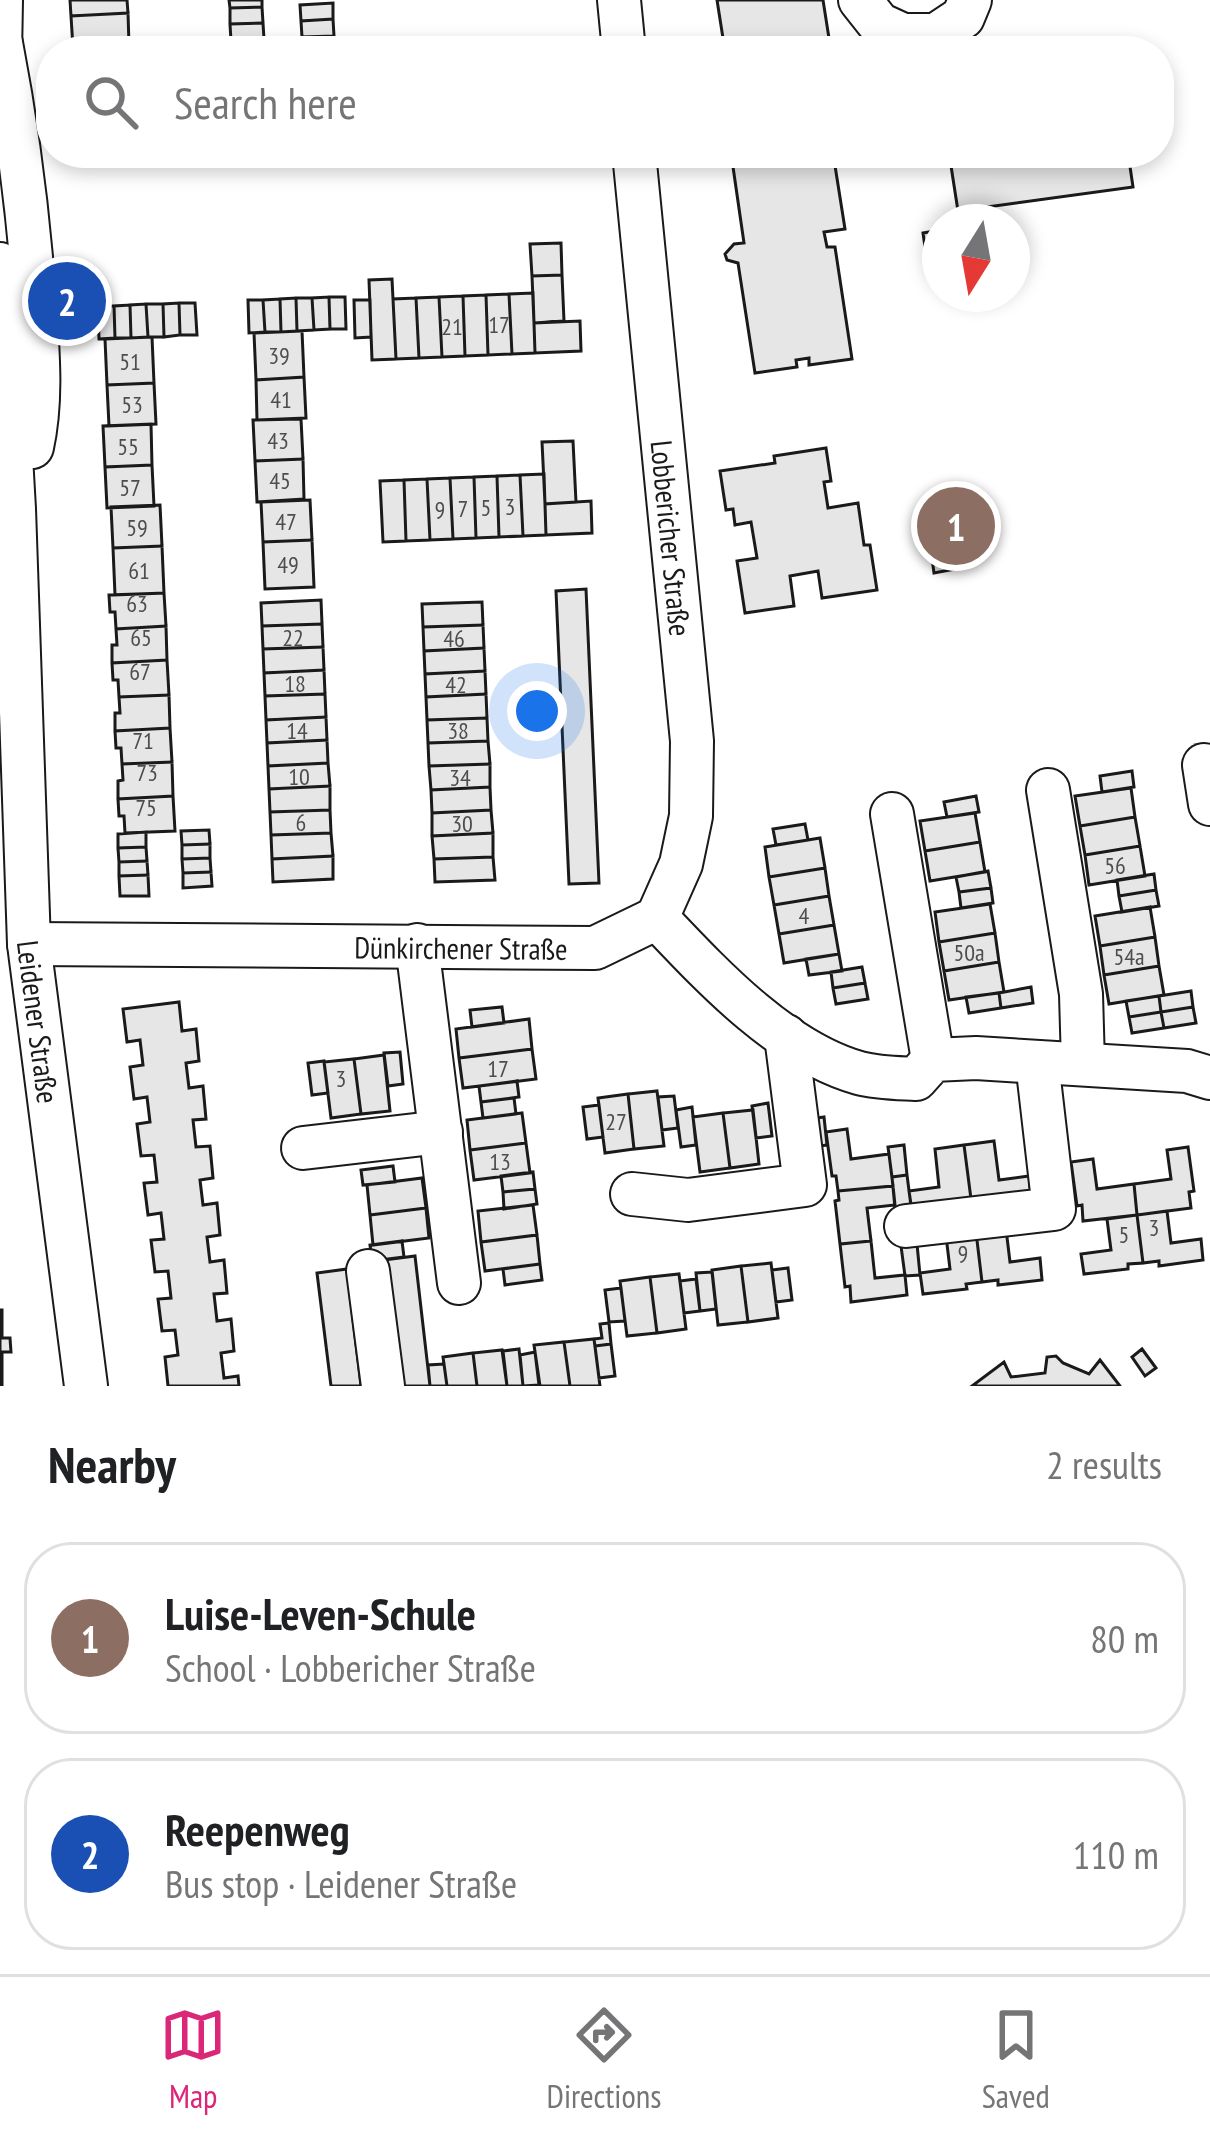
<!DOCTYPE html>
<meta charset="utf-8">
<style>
:root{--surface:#fff;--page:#f2f2f2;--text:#202124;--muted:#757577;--line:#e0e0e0;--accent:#db2777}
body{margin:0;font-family:"PT Sans Narrow",sans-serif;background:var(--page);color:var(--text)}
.compass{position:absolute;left:922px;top:204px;width:108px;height:108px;border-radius:50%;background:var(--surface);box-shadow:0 6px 18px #0003;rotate:191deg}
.you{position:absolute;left:537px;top:711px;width:42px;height:42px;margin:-30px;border:9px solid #fff;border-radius:50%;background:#1a73e8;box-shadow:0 0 0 18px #1a73e833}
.badge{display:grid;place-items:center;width:78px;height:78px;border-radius:50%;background:var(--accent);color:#fff;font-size:39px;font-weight:700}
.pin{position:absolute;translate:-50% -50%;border:6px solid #fff;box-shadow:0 3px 12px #0006}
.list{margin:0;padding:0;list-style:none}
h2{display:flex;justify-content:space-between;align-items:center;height:156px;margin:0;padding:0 48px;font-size:51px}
h2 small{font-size:39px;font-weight:400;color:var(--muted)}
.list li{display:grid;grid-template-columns:78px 1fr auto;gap:36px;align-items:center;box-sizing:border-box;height:192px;margin:0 24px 24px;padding:0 24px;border:3px solid var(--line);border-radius:48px}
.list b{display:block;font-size:45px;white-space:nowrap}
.list p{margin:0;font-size:39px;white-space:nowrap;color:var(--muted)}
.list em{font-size:39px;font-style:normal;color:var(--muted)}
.icon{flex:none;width:66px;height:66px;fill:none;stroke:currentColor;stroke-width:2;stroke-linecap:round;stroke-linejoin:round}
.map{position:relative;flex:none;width:1210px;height:1386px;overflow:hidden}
.search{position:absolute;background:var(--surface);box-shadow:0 6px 18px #0003;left:36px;right:36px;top:36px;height:132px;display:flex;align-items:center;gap:30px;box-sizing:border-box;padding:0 42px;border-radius:48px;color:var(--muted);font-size:45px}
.sheet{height:588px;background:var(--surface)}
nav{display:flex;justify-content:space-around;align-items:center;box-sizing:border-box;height:168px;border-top:3px solid var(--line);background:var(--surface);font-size:33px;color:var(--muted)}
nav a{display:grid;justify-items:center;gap:6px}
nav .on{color:var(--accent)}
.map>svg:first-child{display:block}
.building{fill:#e6e6e6;stroke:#1a1a1a;stroke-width:3}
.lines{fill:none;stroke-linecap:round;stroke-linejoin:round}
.minor-casing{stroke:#1a1a1a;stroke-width:46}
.minor{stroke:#fff;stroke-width:42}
.labels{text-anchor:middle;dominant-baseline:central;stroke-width:9;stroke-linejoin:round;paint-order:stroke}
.number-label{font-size:24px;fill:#4d4d4d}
.street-label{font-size:30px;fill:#1a1a1a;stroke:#fff}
</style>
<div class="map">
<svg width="1210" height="1386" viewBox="0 0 1210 1386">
<rect width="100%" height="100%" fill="#fff"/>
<path class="building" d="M 70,0 L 127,0 L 128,13 L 71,16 Z
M 229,0 L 262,0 L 262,7 L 230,8 Z
M 717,0 L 823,0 L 831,51 L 725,51 Z
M 333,3 L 333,19 L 301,21 L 300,5 Z
M 262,7 L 263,23 L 230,24 L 230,8 Z
M 128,13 L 129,45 L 73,48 L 71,16 Z
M 333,19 L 334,36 L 302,37 L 301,21 Z
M 263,23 L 264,39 L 231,41 L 230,24 Z
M 334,36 L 335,51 L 302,51 L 302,37 Z
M 1104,38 L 1106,51 L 1020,51 Z
M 264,39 L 264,51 L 232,51 L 231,41 Z
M 129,45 L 129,51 L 73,51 L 73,48 Z
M 731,153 L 833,153 L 845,229 L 824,232 L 827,247 L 835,247 L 852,359 L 809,365 L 809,358 L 796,360 L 797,367 L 755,373 L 738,263 L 727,260 L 725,254 L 734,244 L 744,243 Z
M 949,153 L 1128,153 L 1133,187 L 958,211 Z
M 940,230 L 940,273 L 929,275 L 923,233 Z
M 561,243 L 562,275 L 532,276 L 530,244 Z
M 562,275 L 564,321 L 534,323 L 532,276 Z
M 392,279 L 396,359 L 372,360 L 369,280 Z
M 533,293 L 535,353 L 512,354 L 509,294 Z
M 509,294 L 512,354 L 488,355 L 486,295 Z
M 486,295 L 488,355 L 465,356 L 463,296 Z
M 463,296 L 465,356 L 442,357 L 439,297 Z
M 329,297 L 345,297 L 346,329 L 330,329 Z
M 329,297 L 330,329 L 314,330 L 312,298 Z
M 439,297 L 442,357 L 419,358 L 416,298 Z
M 296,298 L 297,331 L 281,332 L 280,299 Z
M 296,298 L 312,298 L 314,330 L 297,331 Z
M 416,298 L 419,358 L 396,359 L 393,299 Z
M 280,299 L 281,332 L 265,332 L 263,300 Z
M 248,300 L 263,300 L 265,332 L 249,333 Z
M 354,300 L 370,300 L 371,337 L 355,338 Z
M 179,303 L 195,303 L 197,335 L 180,335 Z
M 179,303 L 180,335 L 164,337 L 163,304 Z
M 146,304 L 148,337 L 131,338 L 130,305 Z
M 146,304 L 163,304 L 164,337 L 148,337 Z
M 130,305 L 131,338 L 115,338 L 114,306 Z
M 98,306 L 114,306 L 115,338 L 99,339 Z
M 76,313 L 77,329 L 65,329 L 64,314 Z
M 580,321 L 581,351 L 535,353 L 534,323 Z
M 302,331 L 304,377 L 256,380 L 254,333 Z
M 152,337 L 154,383 L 107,385 L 105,339 Z
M 304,377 L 306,418 L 257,420 L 256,380 Z
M 154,383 L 156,424 L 109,426 L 107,385 Z
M 301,419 L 303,459 L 255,461 L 253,420 Z
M 151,424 L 152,465 L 105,467 L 103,426 Z
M 573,441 L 576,502 L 545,504 L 542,442 Z
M 826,448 L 831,481 L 824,482 L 828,508 L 858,503 L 864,545 L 870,545 L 877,590 L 822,598 L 818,571 L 790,576 L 794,606 L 745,613 L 737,561 L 757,558 L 751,522 L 735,525 L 733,509 L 726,510 L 720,471 L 775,463 L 774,456 Z
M 303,459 L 304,499 L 257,502 L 255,461 Z
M 152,465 L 154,506 L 107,508 L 105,467 Z
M 544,474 L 546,535 L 523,536 L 520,475 Z
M 520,475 L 523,536 L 499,537 L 497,476 Z
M 497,476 L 499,537 L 476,538 L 474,477 Z
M 474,477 L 476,538 L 453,539 L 450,478 Z
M 450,478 L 453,539 L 430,540 L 427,479 Z
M 427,479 L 430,540 L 406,541 L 404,480 Z
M 404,480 L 406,541 L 383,542 L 380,481 Z
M 310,500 L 312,540 L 263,542 L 261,502 Z
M 591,501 L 592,533 L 546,535 L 545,504 Z
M 160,505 L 162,546 L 113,548 L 111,507 Z
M 312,540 L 314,587 L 265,589 L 263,542 Z
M 162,546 L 164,593 L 115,595 L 113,548 Z
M 952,548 L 955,569 L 934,573 L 931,551 Z
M 586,589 L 599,883 L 569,884 L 556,591 Z
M 164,593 L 166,626 L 116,629 L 115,612 L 110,612 L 109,595 Z
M 321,600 L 322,624 L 262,626 L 261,603 Z
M 482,602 L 483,625 L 423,627 L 422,604 Z
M 322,624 L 323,647 L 263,649 L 262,626 Z
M 483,625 L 484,648 L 424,651 L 423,627 Z
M 166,626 L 167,660 L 112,663 L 112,645 L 117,645 L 116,629 Z
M 323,647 L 324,670 L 264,673 L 263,649 Z
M 484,648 L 485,671 L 425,674 L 424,651 Z
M 167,660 L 169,695 L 119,697 L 118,680 L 113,680 L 112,663 Z
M 324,670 L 325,694 L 265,696 L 264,673 Z
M 485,671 L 486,694 L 426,697 L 425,674 Z
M 325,694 L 326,717 L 266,720 L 265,696 Z
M 486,694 L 487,718 L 427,720 L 426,697 Z
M 169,695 L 170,728 L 115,731 L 115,713 L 120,713 L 119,697 Z
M 326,717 L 327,740 L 267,743 L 266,720 Z
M 487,718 L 488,741 L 428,743 L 427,720 Z
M 170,728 L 172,762 L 122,764 L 121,748 L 116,748 L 115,731 Z
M 327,740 L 328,763 L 268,766 L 267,743 Z
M 488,741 L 490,764 L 429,766 L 428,743 Z
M 172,762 L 173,796 L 118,799 L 118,781 L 123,780 L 122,764 Z
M 328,763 L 330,786 L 269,789 L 268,766 Z
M 490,764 L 490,787 L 431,790 L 429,766 Z
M 1132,771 L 1134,787 L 1102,792 L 1100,776 Z
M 330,786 L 330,810 L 270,812 L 269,789 Z
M 490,787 L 491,810 L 432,813 L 431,790 Z
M 1131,788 L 1135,817 L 1080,826 L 1075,796 Z
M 173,796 L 175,831 L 125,833 L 124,816 L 119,816 L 118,799 Z
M 976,796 L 979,812 L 947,817 L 944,802 Z
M 330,810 L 331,833 L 271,835 L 270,812 Z
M 491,810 L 493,833 L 432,836 L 432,813 Z
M 975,813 L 980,842 L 925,851 L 920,821 Z
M 1135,817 L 1140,846 L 1085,855 L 1080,826 Z
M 805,824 L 808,840 L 776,845 L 773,829 Z
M 209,830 L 210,844 L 182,845 L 181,831 Z
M 146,832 L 146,847 L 118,848 L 118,834 Z
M 331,833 L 333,856 L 272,859 L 271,835 Z
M 493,833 L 493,857 L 434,859 L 432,836 Z
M 820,838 L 825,868 L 769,877 L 765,847 Z
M 980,842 L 985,872 L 930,881 L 925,851 Z
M 210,844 L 210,858 L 182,859 L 182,845 Z
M 1140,846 L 1145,876 L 1089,885 L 1085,855 Z
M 146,847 L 147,861 L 119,862 L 118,848 Z
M 333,856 L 333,879 L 273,882 L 272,859 Z
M 493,857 L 495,880 L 435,882 L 434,859 Z
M 210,858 L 211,872 L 183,873 L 182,859 Z
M 147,861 L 148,875 L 119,876 L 119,862 Z
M 825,868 L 829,896 L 774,905 L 769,877 Z
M 988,871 L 991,888 L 959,892 L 956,877 Z
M 211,872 L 212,886 L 183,888 L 183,873 Z
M 1154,874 L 1156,890 L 1119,896 L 1117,880 Z
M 148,875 L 149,896 L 120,896 L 119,876 Z
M 991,888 L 993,903 L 961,908 L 959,892 Z
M 1156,890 L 1159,906 L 1122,912 L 1119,896 Z
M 829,896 L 834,925 L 779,934 L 774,905 Z
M 990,904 L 995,933 L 939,942 L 935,912 Z
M 1150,907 L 1155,937 L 1100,946 L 1095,916 Z
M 834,925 L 839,954 L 784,963 L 779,934 Z
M 995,933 L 999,962 L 944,971 L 939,942 Z
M 1155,937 L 1159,966 L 1104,975 L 1100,946 Z
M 839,954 L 842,971 L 809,975 L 806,959 Z
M 999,962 L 1004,992 L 949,1000 L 944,971 Z
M 1159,966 L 1164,995 L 1109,1004 L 1104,975 Z
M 862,967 L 865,983 L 833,988 L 831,972 Z
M 865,983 L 868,999 L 836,1004 L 833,988 Z
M 1031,987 L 1033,1003 L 1001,1008 L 999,993 Z
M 1191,991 L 1193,1007 L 1161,1012 L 1159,996 Z
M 999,993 L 1001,1008 L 969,1013 L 966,997 Z
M 1159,996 L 1161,1012 L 1129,1017 L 1126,1001 Z
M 179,1002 L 182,1031 L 196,1029 L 199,1061 L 186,1063 L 189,1088 L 203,1086 L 206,1119 L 193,1120 L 196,1147 L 210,1146 L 213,1178 L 200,1180 L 203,1205 L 217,1203 L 220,1235 L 207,1237 L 210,1262 L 224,1260 L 227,1293 L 214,1294 L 217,1321 L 231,1319 L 234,1351 L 221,1353 L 224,1378 L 238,1376 L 239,1386 L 168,1386 L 165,1357 L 178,1355 L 175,1330 L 162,1331 L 158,1299 L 171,1298 L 168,1271 L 155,1272 L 151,1240 L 164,1239 L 161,1213 L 148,1215 L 144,1183 L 157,1182 L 154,1155 L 141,1156 L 137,1124 L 150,1122 L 147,1097 L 134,1099 L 130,1067 L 143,1065 L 140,1040 L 127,1042 L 123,1009 Z
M 502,1007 L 504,1023 L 472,1027 L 470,1010 Z
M 1193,1007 L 1196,1023 L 1164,1028 L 1161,1012 Z
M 1161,1012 L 1164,1028 L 1132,1033 L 1129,1017 Z
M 529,1019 L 532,1049 L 459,1058 L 456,1029 Z
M 532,1049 L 536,1079 L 463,1088 L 459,1058 Z
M 400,1052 L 403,1084 L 388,1086 L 384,1053 Z
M 384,1055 L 390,1111 L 361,1114 L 354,1059 Z
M 354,1059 L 361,1114 L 331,1118 L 324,1062 Z
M 324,1061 L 328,1093 L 312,1095 L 308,1063 Z
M 517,1081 L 519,1097 L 481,1102 L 479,1086 Z
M 657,1091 L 664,1146 L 634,1149 L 628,1094 Z
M 628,1094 L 634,1149 L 605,1153 L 598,1098 Z
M 674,1096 L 678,1128 L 662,1130 L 658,1097 Z
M 514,1098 L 516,1114 L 483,1118 L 481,1102 Z
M 768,1103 L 772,1136 L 756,1138 L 752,1106 Z
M 599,1105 L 603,1137 L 587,1139 L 583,1107 Z
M 692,1107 L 696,1145 L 681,1147 L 676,1110 Z
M 753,1110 L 759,1164 L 730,1168 L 723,1113 Z
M 522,1113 L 526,1143 L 470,1150 L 467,1120 Z
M 723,1113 L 730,1168 L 700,1172 L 693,1117 Z
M 824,1117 L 827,1145 L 813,1147 L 810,1119 Z
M 847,1129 L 851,1159 L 889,1154 L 893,1186 L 838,1191 L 836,1176 L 832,1176 L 826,1132 Z
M 994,1141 L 999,1180 L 1029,1176 L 1031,1197 L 971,1199 L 964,1145 Z
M 526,1143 L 530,1173 L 474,1180 L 470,1150 Z
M 904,1145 L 907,1175 L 892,1177 L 888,1147 Z
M 964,1145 L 971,1199 L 912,1211 L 909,1191 L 939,1187 L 935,1149 Z
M 1188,1147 L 1194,1191 L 1189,1192 L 1191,1208 L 1137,1215 L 1134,1184 L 1171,1179 L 1167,1150 Z
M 1093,1159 L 1097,1189 L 1134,1184 L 1137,1215 L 1083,1221 L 1082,1205 L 1077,1206 L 1071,1162 Z
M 393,1166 L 395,1182 L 363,1185 L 361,1170 Z
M 533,1172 L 535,1189 L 503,1192 L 501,1176 Z
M 907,1175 L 911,1206 L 895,1208 L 892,1177 Z
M 422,1178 L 426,1208 L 370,1215 L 367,1185 Z
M 893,1186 L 895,1205 L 867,1208 L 871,1241 L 840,1244 L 835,1201 L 839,1200 L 838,1191 Z
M 535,1189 L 537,1204 L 504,1209 L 503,1192 Z
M 533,1205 L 537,1235 L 481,1242 L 478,1211 Z
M 426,1208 L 429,1238 L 373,1245 L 370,1215 Z
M 1167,1211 L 1171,1243 L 1201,1239 L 1203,1260 L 1159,1266 L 1159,1261 L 1143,1263 L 1137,1215 Z
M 1137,1215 L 1143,1263 L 1128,1264 L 1128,1269 L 1084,1274 L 1081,1254 L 1111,1250 L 1107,1219 Z
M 1006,1229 L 1010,1262 L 1040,1258 L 1042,1280 L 998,1285 L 998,1280 L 982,1282 L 976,1232 Z
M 976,1232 L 982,1282 L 966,1284 L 967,1289 L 923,1294 L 920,1273 L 950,1269 L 946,1236 Z
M 537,1235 L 540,1264 L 485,1271 L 481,1242 Z
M 402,1241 L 404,1257 L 372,1261 L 370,1245 Z
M 871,1241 L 875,1278 L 905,1275 L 907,1295 L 851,1302 L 850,1286 L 845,1287 L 840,1244 Z
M 917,1244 L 920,1275 L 905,1276 L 901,1246 Z
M 415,1256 L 430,1386 L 399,1386 L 384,1260 Z
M 771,1263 L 778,1318 L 748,1322 L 741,1266 Z
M 540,1264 L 542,1280 L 505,1285 L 503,1269 Z
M 741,1266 L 748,1322 L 718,1325 L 712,1270 Z
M 788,1268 L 792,1300 L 776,1302 L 772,1270 Z
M 347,1269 L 361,1386 L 331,1386 L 317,1273 Z
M 712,1272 L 716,1309 L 700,1311 L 696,1273 Z
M 679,1274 L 686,1329 L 657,1333 L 650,1277 Z
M 650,1277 L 657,1333 L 627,1336 L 620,1281 Z
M 696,1279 L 700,1311 L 684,1313 L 680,1281 Z
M 621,1288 L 625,1321 L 609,1322 L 605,1290 Z
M 0,1310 L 2,1310 L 2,1338 L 10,1338 L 11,1352 L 2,1352 L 2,1386 L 0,1386 Z
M 609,1323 L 611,1344 L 595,1346 L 594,1339 L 602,1338 L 600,1324 Z
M 594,1339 L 600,1386 L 570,1386 L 564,1342 Z
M 564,1342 L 570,1386 L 540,1386 L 534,1345 Z
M 611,1344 L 615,1376 L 599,1378 L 595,1346 Z
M 519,1349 L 523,1386 L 507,1386 L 503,1351 Z
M 1142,1349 L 1156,1368 L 1145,1376 L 1132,1357 Z
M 502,1350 L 507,1386 L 477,1386 L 473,1353 Z
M 535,1352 L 539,1385 L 523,1386 L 520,1355 Z
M 473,1353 L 477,1386 L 447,1386 L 443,1357 Z
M 1056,1356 L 1063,1363 L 1089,1374 L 1100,1360 L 1120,1386 L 972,1386 L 1004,1362 L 1011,1377 L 1045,1373 L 1047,1357 Z
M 444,1364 L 447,1386 L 430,1386 L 428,1365 Z"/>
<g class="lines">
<defs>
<g id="minor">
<path d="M 619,0 L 624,51"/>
<path d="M 860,0 L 879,24 L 903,35 L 936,35 L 963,17 L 970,0"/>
<path d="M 1,43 C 18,131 29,219 35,308 C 38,354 42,402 32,447"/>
<path d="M 0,55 L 1,0"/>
<path id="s1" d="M 634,153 L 692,741 L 691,816 L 681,864 L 657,918"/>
<path id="s2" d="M 0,264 L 14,509 L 29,944 L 86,1386"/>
<path d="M 1204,765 L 1210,804"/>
<path d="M 1048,790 L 1081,994 L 1083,1064"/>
<path d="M 892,814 L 933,1060"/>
<path d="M 657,918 C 711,975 781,1051 859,1073 C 878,1078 897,1078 916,1079 L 933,1060 L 976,1058 L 1187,1071 L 1210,1078"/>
<path id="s3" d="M 29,944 L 595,948 L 657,918"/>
<path d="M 417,945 L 459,1283"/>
<path d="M 303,1148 L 441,1132"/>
<path d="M 632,1194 L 688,1200 L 805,1185 L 786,1036"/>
<path d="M 906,1226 L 1054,1209 L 1037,1062"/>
<path d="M 368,1271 L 383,1386"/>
</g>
</defs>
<use href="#minor" class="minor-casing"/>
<use href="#minor" class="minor"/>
</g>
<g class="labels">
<g class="number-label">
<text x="499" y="324">17</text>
<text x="452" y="326">21</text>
<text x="279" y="355">39</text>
<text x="130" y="361">51</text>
<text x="281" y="399">41</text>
<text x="132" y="404">53</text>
<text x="278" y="440">43</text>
<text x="128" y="446">55</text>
<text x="280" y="480">45</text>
<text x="130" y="487">57</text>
<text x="510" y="506">3</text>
<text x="486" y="507">5</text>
<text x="463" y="508">7</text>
<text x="440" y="509">9</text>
<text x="286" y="521">47</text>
<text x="137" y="527">59</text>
<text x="288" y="564">49</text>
<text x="139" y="570">61</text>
<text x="137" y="603">63</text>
<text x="141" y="637">65</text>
<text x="293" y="637">22</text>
<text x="454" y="638">46</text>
<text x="140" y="671">67</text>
<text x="295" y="683">18</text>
<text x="456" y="684">42</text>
<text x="297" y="730">14</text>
<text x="458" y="730">38</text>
<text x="143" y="740">71</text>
<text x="147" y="772">73</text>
<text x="299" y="776">10</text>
<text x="460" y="777">34</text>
<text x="146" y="807">75</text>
<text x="301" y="822">6</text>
<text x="462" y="823">30</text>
<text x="1115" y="865">56</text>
<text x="804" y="915">4</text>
<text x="969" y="952">50a</text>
<text x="1129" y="956">54a</text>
<text x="498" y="1068">17</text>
<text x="341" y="1078">3</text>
<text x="616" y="1121">27</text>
<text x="500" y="1161">13</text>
<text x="1154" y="1227">3</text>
<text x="1124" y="1234">5</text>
<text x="963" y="1253">9</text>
</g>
<g class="street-label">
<text stroke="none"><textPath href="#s1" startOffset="387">Lobbericher Straße</textPath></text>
<text stroke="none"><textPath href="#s3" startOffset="432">Dünkirchener Straße</textPath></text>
<text stroke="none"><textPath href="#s2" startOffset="759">Leidener Straße</textPath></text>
</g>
</g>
</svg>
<svg class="compass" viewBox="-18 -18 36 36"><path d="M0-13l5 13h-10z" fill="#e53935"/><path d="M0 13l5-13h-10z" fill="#757577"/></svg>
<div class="you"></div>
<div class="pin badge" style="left:956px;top:526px;background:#8d6e63">1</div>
<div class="pin badge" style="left:67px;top:301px;background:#1a4fb4">2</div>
<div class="search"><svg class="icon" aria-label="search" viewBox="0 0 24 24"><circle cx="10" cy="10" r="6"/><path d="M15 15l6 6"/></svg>Search here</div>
</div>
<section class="sheet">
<h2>Nearby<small>2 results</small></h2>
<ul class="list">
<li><span class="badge" style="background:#8d6e63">1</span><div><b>Luise-Leven-Schule</b><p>School · Lobbericher Straße</p></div><em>80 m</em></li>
<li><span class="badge" style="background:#1a4fb4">2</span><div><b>Reepenweg</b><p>Bus stop · Leidener Straße</p></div><em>110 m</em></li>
</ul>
</section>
<nav>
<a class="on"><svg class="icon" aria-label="map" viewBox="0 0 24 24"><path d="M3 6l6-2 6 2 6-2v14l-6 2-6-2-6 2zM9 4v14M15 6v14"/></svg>Map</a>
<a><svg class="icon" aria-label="directions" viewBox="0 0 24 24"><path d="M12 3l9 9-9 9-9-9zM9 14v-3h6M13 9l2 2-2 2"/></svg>Directions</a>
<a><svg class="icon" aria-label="saved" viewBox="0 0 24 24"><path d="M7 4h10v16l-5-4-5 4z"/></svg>Saved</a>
</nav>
